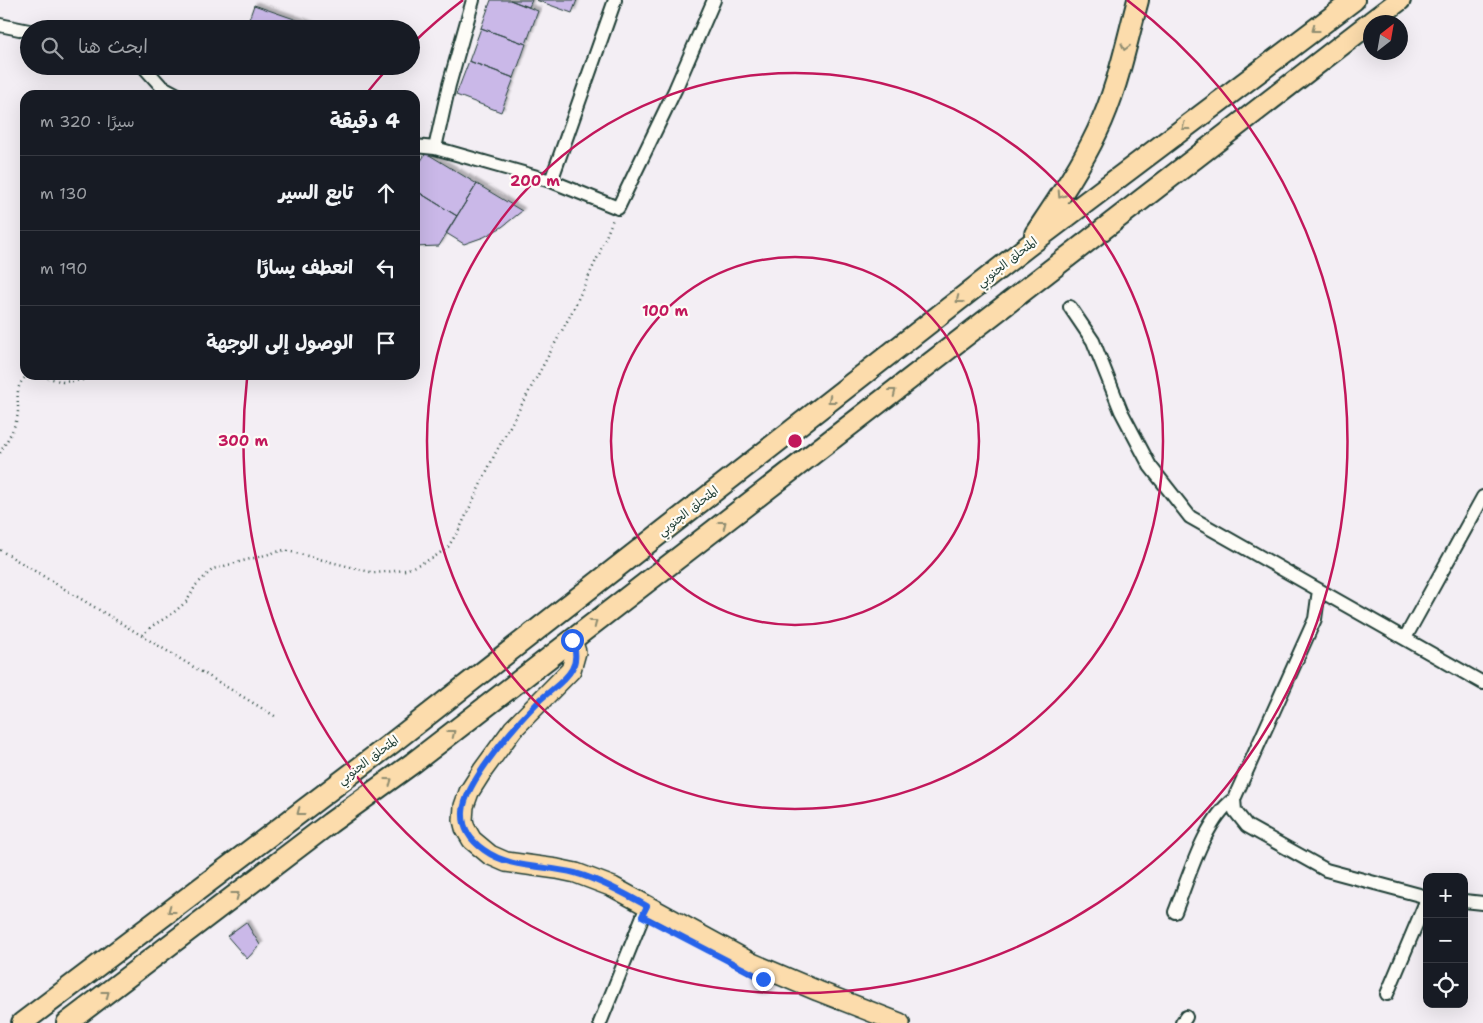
<!DOCTYPE html>
<html lang="ar">
<meta charset="utf-8">
<style>
:root{--surface:#171b24;--page:#20242c;--text:#f1f3f6;--muted:#9ea1a6;--line:#363941}
body{margin:0;font-family:"Shantell Sans","Playpen Sans Arabic",sans-serif;background:var(--page);color:var(--text);direction:rtl}
.controls{position:absolute;right:15px;bottom:15px;display:grid;overflow:hidden;border-radius:10px;box-shadow:0 5px 20px #0002}
.controls button{width:45px;height:45px;display:grid;place-items:center;padding:0;border:0;border-bottom:1px solid var(--line);background:var(--surface);color:var(--text);font:25px sans-serif}
.compass{position:absolute;left:1363px;top:15px;width:45px;height:45px;border-radius:50%;background:var(--surface);box-shadow:0 5px 20px #0002;rotate:31deg}
.stop{position:absolute;width:15px;height:15px;margin:-11px;border:4px solid #2563eb;border-radius:50%;background:#fff}
.stop.end{background:#2563eb;border-color:#fff;box-shadow:0 1px 5px #0008}
.list{margin:0;padding:0;list-style:none}
h2{display:flex;justify-content:space-between;align-items:center;height:65px;margin:0;padding:0 20px;font-size:21px}
h2 small{font-size:16px;font-weight:400;color:var(--muted)}
.list li{display:grid;grid-template-columns:32px 1fr auto;gap:15px;align-items:center;box-sizing:border-box;height:75px;padding:0 20px;border-top:1px solid var(--line)}
.list b{display:block;font-size:19px;white-space:nowrap}
.list em{font-size:16px;font-style:normal;color:var(--muted)}
.icon{flex:none;width:28px;height:28px;fill:none;stroke:currentColor;stroke-width:2;stroke-linecap:round;stroke-linejoin:round}
.map{position:relative;flex:none;width:1483px;height:1023px;overflow:hidden;direction:ltr}
.search{position:absolute;background:var(--surface);box-shadow:0 5px 20px #0002;left:20px;top:20px;width:400px;height:55px;display:flex;align-items:center;gap:12px;box-sizing:border-box;padding:0 18px;border-radius:28px;color:var(--muted);font-size:19px}
.panel{position:absolute;background:var(--surface);box-shadow:0 5px 20px #0002;left:20px;top:90px;width:400px;height:290px;border-radius:15px;direction:rtl}
.map>svg:first-child{display:block}
.building{fill:#cab8e8;stroke:#1f3d34;filter:url(#shadow)}
.lines{fill:none;stroke-linecap:round;stroke-linejoin:round}
.minor-casing{stroke:#1f3d34;stroke-width:16}
.primary-casing{stroke:#1f3d34;stroke-width:22}
.trunk-casing{stroke:#1f3d34;stroke-width:24}
.path{stroke:#1f3d34;stroke-width:2.5;stroke-dasharray:1 4;stroke-linecap:butt}
.minor{stroke:#fdfcf7;stroke-width:12}
.primary{stroke:#fcdcac;stroke-width:19}
.trunk{stroke:#fcdcac;stroke-width:20}
.oneway{stroke:#8e8c70}
.route{stroke:#2563eb;stroke-width:6}
.ring{fill:none;stroke:#c2185b;stroke-width:2.5}
.labels{text-anchor:middle;dominant-baseline:central;stroke-width:4.5;stroke-linejoin:round;paint-order:stroke}
.street-label{font-size:12px;fill:#1f3d34;stroke:#fdfcf7}
.centre{fill:#c2185b;stroke:#fdfcf7;stroke-width:2.5}
.ring-label{font-size:15px;text-anchor:middle;font-weight:bold;fill:#c2185b;stroke:#fdfcf7;stroke-width:4.5;stroke-linejoin:round;paint-order:stroke}
</style>
<div class="map">
<svg width="1483" height="1023" viewBox="0 0 1483 1023">
<defs>
<filter id="shadow"><feDropShadow dx="3" dy="-3" stdDeviation="1" flood-color="#0004"/></filter>
</defs>
<rect width="100%" height="100%" fill="#f3eef4"/>
<filter id="ink" filterUnits="userSpaceOnUse"><feTurbulence type="fractalNoise" baseFrequency=".02" numOctaves="2"/><feDisplacementMap in="SourceGraphic" scale="10" xChannelSelector="R" yChannelSelector="G"/><feConvolveMatrix kernelMatrix="1 2 1 2 8 2 1 2 1" color-interpolation-filters="sRGB"/></filter>
<g filter="url(#ink)">
<path class="building" d="M 491,0 L 510,0 L 538,11 L 526,44 L 481,28 Z
M 510,0 L 532,0 L 529,7 Z
M 536,0 L 577,0 L 572,13 Z
M 254,5 L 323,29 L 249,29 L 246,28 Z
M 481,28 L 526,44 L 514,78 L 469,61 Z
M 469,61 L 514,78 L 501,112 L 456,95 Z
M 426,153 L 477,184 L 457,216 L 415,190 L 415,170 Z
M 477,184 L 522,211 L 502,227 L 484,237 L 464,244 L 446,233 Z
M 415,190 L 457,216 L 439,246 L 415,247 Z
M 246,922 L 260,945 L 247,959 L 227,936 Z"/>
<g class="lines">
<defs>
<path id="minor" d="M 0,25 L 29,31
M 143,66 L 161,86 L 178,95
M 415,146 L 435,148 L 551,181 L 618,208 L 675,90 L 714,0
M 435,148 L 449,85 L 473,0
M 551,181 L 615,0
M 1070,307 L 1093,341 L 1121,411 L 1150,466 L 1190,517 L 1483,683
M 1319,590 L 1315,619 L 1234,799 L 1235,811 L 1247,826 L 1326,870 L 1427,897
M 1405,638 L 1483,497
M 1464,901 L 1483,903
M 1175,912 C 1189,877 1204,821 1234,799
M 1387,994 L 1427,899
M 600,1023 L 647,906
M 1182,1023 L 1186,1017"/>
<path id="primary" d="M 572,640 L 576,652 L 571,670 L 513,729 L 483,770 L 469,792 L 464,806 L 463,820 L 465,828 L 472,840 L 490,855 L 506,862 L 557,869 L 576,873 L 613,887 L 752,963 L 818,991 L 900,1023"/>
<path id="trunk" d="M 1371,22 L 1400,0
M 1035,234 C 1057,201 1080,168 1097,132 C 1117,91 1126,44 1138,0
M 22,1023 L 392,743 L 1028,246 L 1354,0
M 67,1023 L 330,823 L 413,763 L 1370,23"/>
</defs>
<use href="#minor" class="minor-casing"/>
<use href="#primary" class="primary-casing"/>
<use href="#trunk" class="trunk-casing"/>
<path class="path" d="M 38,375 L 63,382 L 82,380 L 85,375
M 0,453 C 6,442 14,430 17,418 C 21,402 11,388 28,375
M 0,550 L 278,718
M 142,635 L 152,626 L 172,614 L 187,601 L 196,585 L 213,569 L 284,550 L 374,573 L 406,570 L 433,558 L 448,547 L 460,528 L 495,454 L 571,314 L 600,252 L 613,219"/>
<use href="#minor" class="minor"/>
<use href="#primary" class="primary"/>
<use href="#trunk" class="trunk"/>
</g>
<defs><path id="oneway-chevron" d="M-2-3.5L2.5 0L-2 3.5" fill="none" stroke-width="1.6" stroke-linecap="round" stroke-linejoin="round" transform="scale(1.25)"/></defs>
<g class="oneway">
<use href="#oneway-chevron" transform="translate(1315 29) rotate(143)"/>
<use href="#oneway-chevron" transform="translate(1125 47) rotate(105)"/>
<use href="#oneway-chevron" transform="translate(1185 127) rotate(143)"/>
<use href="#oneway-chevron" transform="translate(1061 195) rotate(123)"/>
<use href="#oneway-chevron" transform="translate(959 300) rotate(142)"/>
<use href="#oneway-chevron" transform="translate(893 392) rotate(-38)"/>
<use href="#oneway-chevron" transform="translate(831 400) rotate(142)"/>
<use href="#oneway-chevron" transform="translate(723 524) rotate(-38)"/>
<use href="#oneway-chevron" transform="translate(594 623) rotate(-38)"/>
<use href="#oneway-chevron" transform="translate(452 733) rotate(-38)"/>
<use href="#oneway-chevron" transform="translate(389 781) rotate(-36)"/>
<use href="#oneway-chevron" transform="translate(300 812) rotate(143)"/>
<use href="#oneway-chevron" transform="translate(236 895) rotate(-37)"/>
<use href="#oneway-chevron" transform="translate(171 910) rotate(143)"/>
<use href="#oneway-chevron" transform="translate(106 994) rotate(-37)"/>
</g>
</g>
<g class="lines" filter="url(#ink)">
<path class="route" d="M 572,640 C 576,650 577,660 572,669 C 565,682 549,691 539,701 C 518,722 464,783 463,812 C 462,829 471,841 484,850 C 510,869 544,865 575,873 C 600,880 624,893 647,906 L 642,916 L 763,979"/>
</g>
<g class="ring">
<circle cx="795" cy="441" r="184"/>
<circle cx="795" cy="441" r="368"/>
<path d="M366 94A552 552 0 0 1 388 68M412 44A552 552 0 0 1 463 0M1127 0A552 552 0 1 1 247 379"/>
</g>
<g class="labels">
<g class="street-label">
<text transform="translate(1007 262) rotate(-38)">المتحلق الجنوبي</text>
<text transform="translate(688 511) rotate(-38)">المتحلق الجنوبي</text>
<text transform="translate(368 760) rotate(-37)">المتحلق الجنوبي</text>
</g>
</g>
<circle cx="795" cy="441" r="8" class="centre"/>
<g class="ring-label">
<text x="535" y="186">200 m</text>
<text x="665" y="316">100 m</text>
<text x="243" y="446">300 m</text>
</g>
</svg>
<div class="controls">
<button>+</button>
<button>−</button>
<button><svg class="icon" aria-label="locate" viewBox="0 0 24 24"><circle cx="12" cy="12" r="6"/><path d="M12 2v4M12 18v4M2 12h4M18 12h4"/></svg></button>
</div>
<svg class="compass" viewBox="-18 -18 36 36"><path d="M0-13l5 13h-10z" fill="#e53935"/><path d="M0 13l5-13h-10z" fill="#9ea1a6"/></svg>
<div class="stop" style="left:572px;top:640px"></div>
<div class="stop end" style="left:763px;top:979px"></div>
<div class="search"><svg class="icon" aria-label="search" viewBox="0 0 24 24"><circle cx="10" cy="10" r="6"/><path d="M15 15l6 6"/></svg>ابحث هنا</div>
<section class="panel">
<h2>4 دقيقة<small>سيرًا · 320 m</small></h2>
<ul class="list">
<li><svg class="icon" aria-label="ahead" viewBox="0 0 24 24"><path d="M12 20V5M6 11l6-6 6 6"/></svg><div><b>تابع السير</b></div><em>130 m</em></li>
<li><svg class="icon" aria-label="left" viewBox="0 0 24 24"><path d="M17 20v-9H6M10 6l-5 5 5 5"/></svg><div><b>انعطف يسارًا</b></div><em>190 m</em></li>
<li><svg class="icon" aria-label="arrive" viewBox="0 0 24 24"><path d="M6 21V4h12l-3 4 3 4H6"/></svg><div><b>الوصول إلى الوجهة</b></div></li>
</ul>
</section>
</div>
